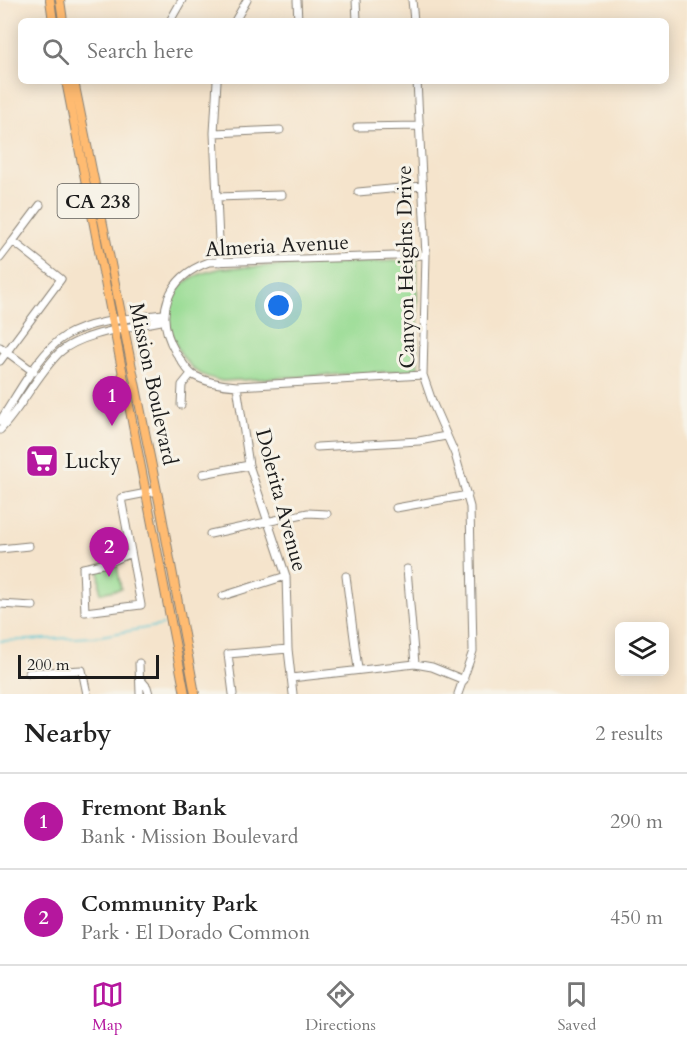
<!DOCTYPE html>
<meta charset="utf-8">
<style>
:root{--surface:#fff;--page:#f2f2f2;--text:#222;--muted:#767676;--line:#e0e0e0;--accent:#b5179e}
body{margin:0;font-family:Cardo,serif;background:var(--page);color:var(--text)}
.controls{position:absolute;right:18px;bottom:18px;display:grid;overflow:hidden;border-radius:9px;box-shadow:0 3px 15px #0003}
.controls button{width:54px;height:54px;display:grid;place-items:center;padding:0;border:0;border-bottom:2px solid var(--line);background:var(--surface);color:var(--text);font:30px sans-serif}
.scale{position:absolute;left:18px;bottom:15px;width:141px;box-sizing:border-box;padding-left:6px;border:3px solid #1c1c1c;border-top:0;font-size:16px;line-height:21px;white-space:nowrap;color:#1c1c1c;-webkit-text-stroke:4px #f7f3e8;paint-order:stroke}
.you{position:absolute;left:279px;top:306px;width:21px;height:21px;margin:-15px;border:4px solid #fff;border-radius:50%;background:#1a73e8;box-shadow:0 0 0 9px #1a73e833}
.badge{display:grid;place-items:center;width:39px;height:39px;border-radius:50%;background:var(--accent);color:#fff;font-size:20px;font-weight:700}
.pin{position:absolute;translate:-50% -50px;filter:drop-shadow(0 2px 3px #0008)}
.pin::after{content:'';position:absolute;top:32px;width:21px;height:18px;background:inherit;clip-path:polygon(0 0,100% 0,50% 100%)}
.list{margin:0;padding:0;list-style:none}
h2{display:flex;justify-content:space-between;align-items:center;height:78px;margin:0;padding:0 24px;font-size:26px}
h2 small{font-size:20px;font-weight:400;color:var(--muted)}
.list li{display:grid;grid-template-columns:39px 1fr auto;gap:18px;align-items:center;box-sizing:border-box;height:96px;padding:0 24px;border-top:2px solid var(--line)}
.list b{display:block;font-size:22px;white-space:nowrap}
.list p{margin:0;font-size:20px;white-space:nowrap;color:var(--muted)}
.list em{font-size:20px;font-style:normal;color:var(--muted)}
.icon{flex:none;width:33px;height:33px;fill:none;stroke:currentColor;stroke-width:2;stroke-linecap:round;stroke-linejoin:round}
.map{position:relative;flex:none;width:687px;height:694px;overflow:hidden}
.search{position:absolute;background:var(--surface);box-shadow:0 3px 15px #0003;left:18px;right:18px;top:18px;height:66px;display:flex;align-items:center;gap:15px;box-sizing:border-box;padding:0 21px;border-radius:9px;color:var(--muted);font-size:22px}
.sheet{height:270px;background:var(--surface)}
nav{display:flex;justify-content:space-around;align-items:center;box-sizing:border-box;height:84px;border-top:2px solid var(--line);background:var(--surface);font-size:16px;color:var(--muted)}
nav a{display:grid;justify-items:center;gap:3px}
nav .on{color:var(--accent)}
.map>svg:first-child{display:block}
.green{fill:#9adc94;stroke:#5b7c58;stroke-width:1.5}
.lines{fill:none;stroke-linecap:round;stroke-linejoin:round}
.stream{stroke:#5dc8d7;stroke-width:1.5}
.minor-casing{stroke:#888074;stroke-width:9}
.major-casing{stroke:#888074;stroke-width:10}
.minor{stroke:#fff;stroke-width:7}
.major{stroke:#ffbb71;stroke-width:8}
.labels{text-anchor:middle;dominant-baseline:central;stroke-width:6;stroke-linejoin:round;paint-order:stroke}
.shield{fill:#f7f3e8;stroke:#5e5c59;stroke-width:1.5}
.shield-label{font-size:20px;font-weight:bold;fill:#1c1c1c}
.street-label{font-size:21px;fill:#1c1c1c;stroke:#f7f3e8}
.poi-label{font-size:21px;fill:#1c1c1c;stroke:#f7f3e8;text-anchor:start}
</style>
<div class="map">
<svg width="687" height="694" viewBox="0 0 687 694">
<rect width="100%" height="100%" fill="#f7f3e8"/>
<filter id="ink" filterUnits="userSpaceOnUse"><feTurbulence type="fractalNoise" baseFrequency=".0167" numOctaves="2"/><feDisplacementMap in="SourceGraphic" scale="12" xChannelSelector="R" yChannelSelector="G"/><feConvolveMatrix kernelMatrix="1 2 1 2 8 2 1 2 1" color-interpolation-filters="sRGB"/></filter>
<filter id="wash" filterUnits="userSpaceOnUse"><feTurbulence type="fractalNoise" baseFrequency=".008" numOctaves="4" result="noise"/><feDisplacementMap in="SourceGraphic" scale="24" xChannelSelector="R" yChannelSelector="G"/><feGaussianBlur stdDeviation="1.35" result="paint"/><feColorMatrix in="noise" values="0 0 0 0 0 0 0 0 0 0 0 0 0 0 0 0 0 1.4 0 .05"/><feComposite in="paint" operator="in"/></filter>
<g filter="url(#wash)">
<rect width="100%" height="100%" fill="#f5e4cc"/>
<path class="green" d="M 417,260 L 418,370 L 222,381 C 213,379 204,377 196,371 C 176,356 158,313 177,290 C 188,276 206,272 222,268 Z
M 116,560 L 121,589 L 100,593 L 99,565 Z"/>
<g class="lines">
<path class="stream" d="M 0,641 L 95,637 L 163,625"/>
</g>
</g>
<g filter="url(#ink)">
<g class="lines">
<defs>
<path id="minor" d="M 297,0 L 298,21
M 356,0 L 357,21
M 412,0 L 414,21
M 170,21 L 182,0
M 235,21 L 247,0
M 217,81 L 214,133 L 220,262
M 417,81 L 426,255 L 423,375 L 433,404 L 455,454 L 470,507 L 473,651 L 458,694
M 357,127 L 420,126
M 214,133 L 280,130
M 358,192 L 422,186
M 217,197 L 282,195
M 0,258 L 13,241
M 0,347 L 34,372
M 0,361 L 61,279 L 13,241 L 40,205
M 423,375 L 237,386 C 222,385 207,383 193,375 C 186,370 181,360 176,353 C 153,314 167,277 209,262 L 426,255
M 237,386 L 249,465 L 286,576 L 288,649 L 293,694
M 181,405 L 182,385 L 191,374
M 0,421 C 17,396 39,352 65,336 C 92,320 133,318 164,314
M 0,430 C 22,407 36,376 59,353 C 81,332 135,327 165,320
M 317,447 L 419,441 L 446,436
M 203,474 L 249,465
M 396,508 L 468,495
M 210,534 L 308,513 L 327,514
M 0,549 L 29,546
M 131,553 L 108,563 L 83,568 L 85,612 L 141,605 L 121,498 L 157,491
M 407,569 L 415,664
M 346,576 L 358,669
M 223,596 L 286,576
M 0,604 L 33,606
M 139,663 L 140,694
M 29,673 L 82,670 L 87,694
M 291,678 L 415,664 L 432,667 L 464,680
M 141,680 L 147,687 L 149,694
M 233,694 L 228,654 L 288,649"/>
<path id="major" d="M 50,0 L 53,21
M 60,0 L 63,21
M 66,81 L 185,694
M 74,81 L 161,511 L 195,694"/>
</defs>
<use href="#minor" class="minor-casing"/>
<use href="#major" class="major-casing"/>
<use href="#minor" class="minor"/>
<use href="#major" class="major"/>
</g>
</g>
<defs>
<symbol id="supermarket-square" viewBox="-11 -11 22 22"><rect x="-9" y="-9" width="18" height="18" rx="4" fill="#b5179e" stroke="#f7f3e8"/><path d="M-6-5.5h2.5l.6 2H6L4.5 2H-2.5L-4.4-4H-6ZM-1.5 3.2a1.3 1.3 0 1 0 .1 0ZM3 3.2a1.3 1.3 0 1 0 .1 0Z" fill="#fff"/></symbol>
</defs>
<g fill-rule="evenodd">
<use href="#supermarket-square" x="23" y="442" width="38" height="38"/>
</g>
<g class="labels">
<rect class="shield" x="57.5" y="184" width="81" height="34" rx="4.5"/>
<g class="shield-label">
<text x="98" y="201">CA 238</text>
</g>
<g class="street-label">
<text transform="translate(277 246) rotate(-3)">Almeria Avenue</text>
<text transform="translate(406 267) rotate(-91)">Canyon Heights Drive</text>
<text transform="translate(153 384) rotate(78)">Mission Boulevard</text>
<text transform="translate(281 500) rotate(75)">Dolerita Avenue</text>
</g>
<g class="poi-label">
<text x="65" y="461">Lucky</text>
</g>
</g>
</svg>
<div class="controls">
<button><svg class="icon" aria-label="layers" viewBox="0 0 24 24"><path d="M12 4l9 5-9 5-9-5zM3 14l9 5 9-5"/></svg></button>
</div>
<div class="scale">200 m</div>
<div class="you"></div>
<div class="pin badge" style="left:112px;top:426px">1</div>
<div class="pin badge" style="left:109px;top:577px">2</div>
<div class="search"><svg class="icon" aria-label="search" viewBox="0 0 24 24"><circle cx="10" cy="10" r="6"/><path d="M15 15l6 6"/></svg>Search here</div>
</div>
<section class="sheet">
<h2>Nearby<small>2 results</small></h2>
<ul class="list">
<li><span class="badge">1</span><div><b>Fremont Bank</b><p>Bank · Mission Boulevard</p></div><em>290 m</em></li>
<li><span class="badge">2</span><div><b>Community Park</b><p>Park · El Dorado Common</p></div><em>450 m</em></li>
</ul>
</section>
<nav>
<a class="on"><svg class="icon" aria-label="map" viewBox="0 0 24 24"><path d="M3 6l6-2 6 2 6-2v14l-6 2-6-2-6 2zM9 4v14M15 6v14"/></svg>Map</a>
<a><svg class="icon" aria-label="directions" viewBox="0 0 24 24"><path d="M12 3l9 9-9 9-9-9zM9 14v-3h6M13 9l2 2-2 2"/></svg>Directions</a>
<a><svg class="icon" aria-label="saved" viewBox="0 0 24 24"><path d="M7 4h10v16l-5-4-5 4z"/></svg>Saved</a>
</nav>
